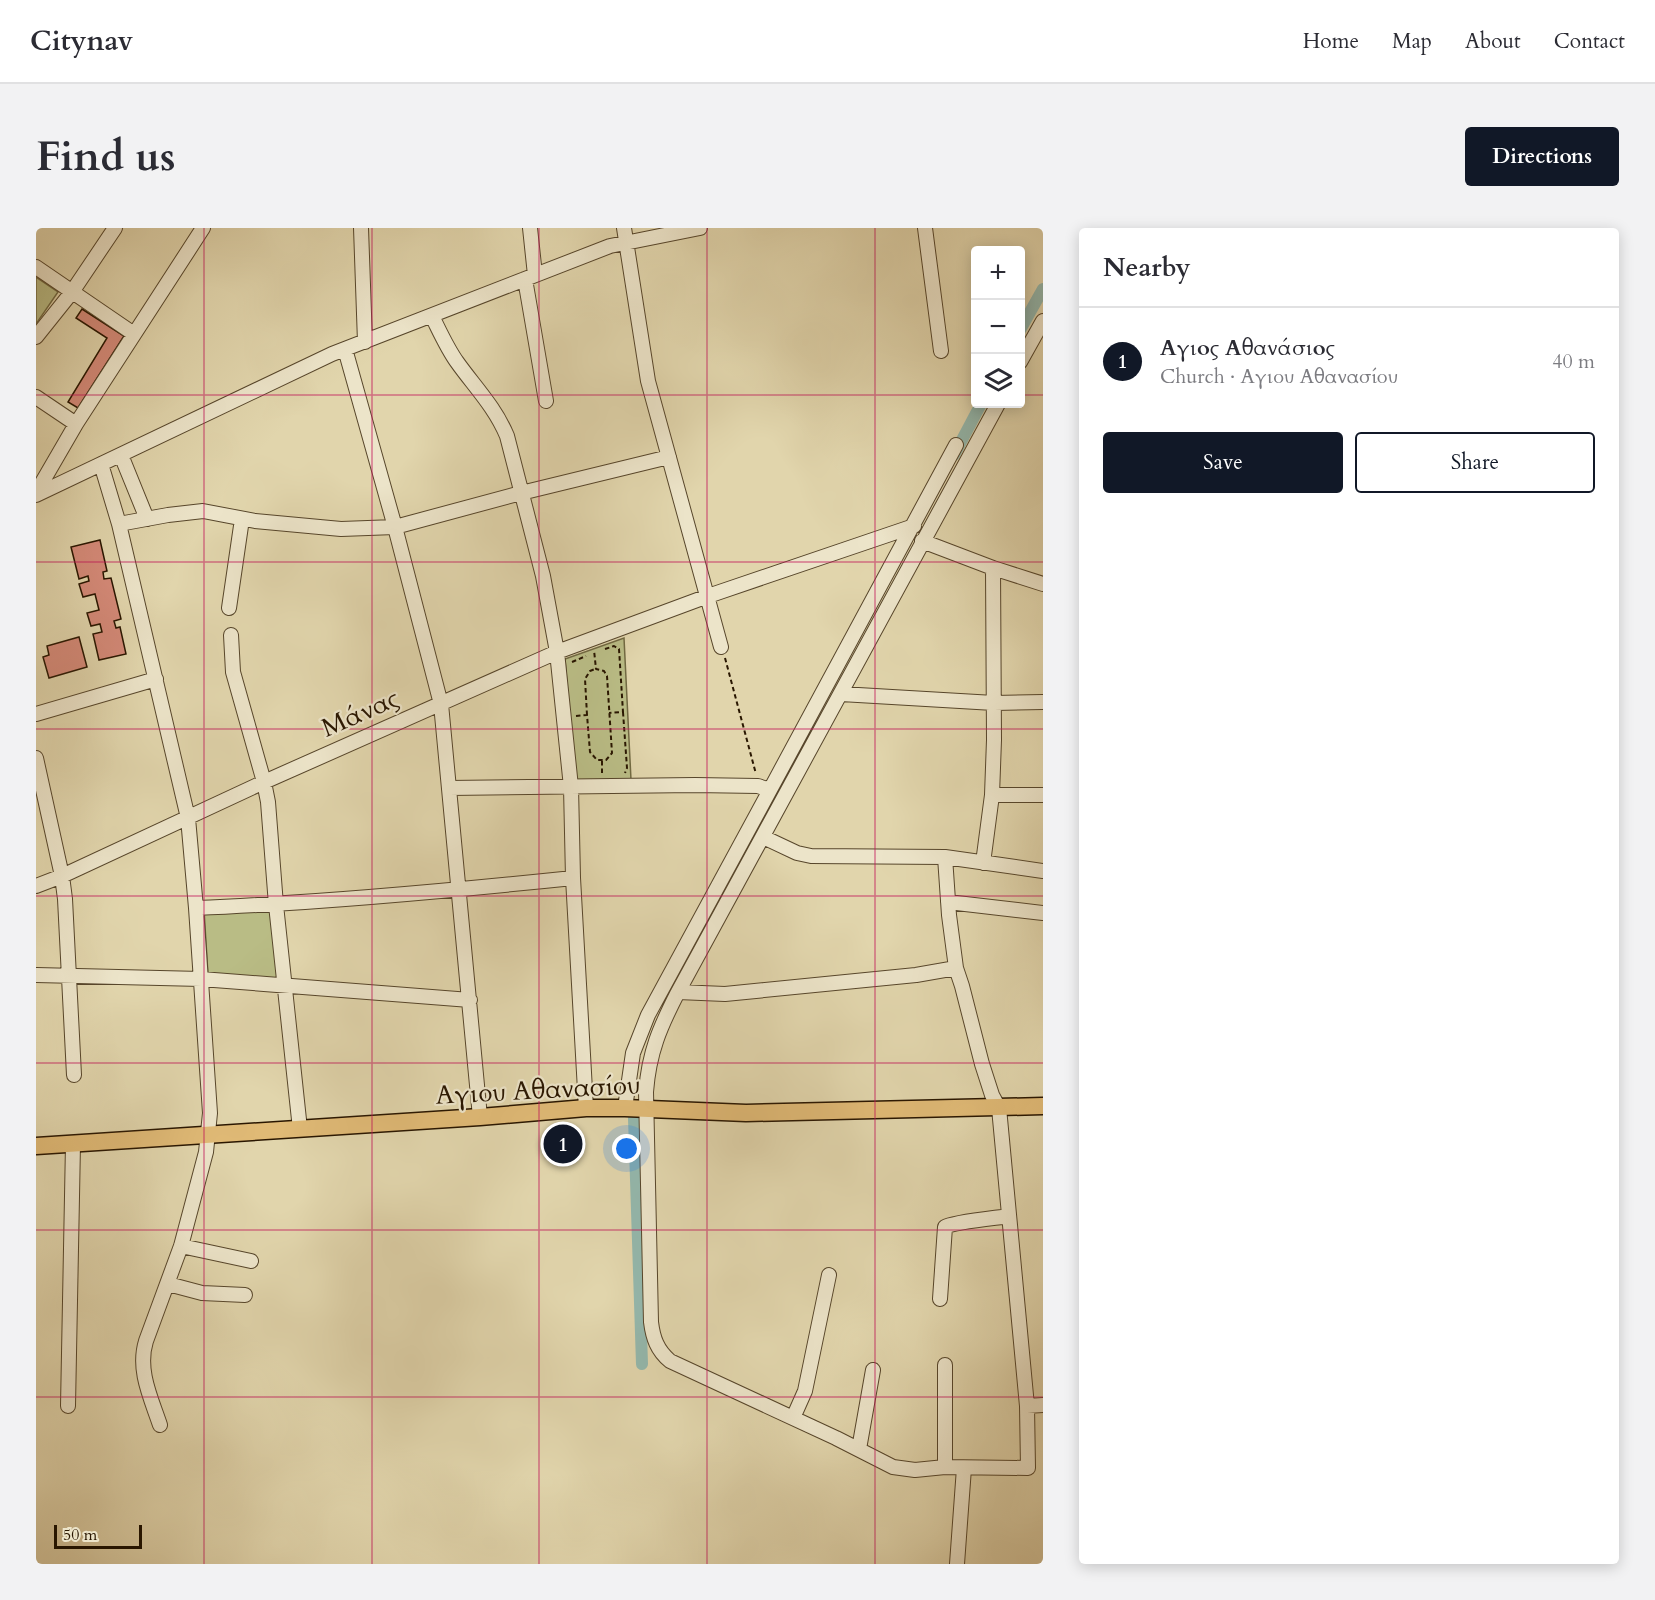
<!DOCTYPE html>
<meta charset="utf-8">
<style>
:root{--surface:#fff;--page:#f2f2f3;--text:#2b2b33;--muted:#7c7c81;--line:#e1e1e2;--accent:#111827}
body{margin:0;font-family:Cardo,serif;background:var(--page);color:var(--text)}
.controls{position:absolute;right:18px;top:18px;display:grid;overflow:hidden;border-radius:6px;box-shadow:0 3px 15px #0003}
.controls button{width:54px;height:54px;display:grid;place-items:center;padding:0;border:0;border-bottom:2px solid var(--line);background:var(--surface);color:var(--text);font:30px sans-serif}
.scale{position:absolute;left:18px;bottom:15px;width:88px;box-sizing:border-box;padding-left:6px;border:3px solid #291600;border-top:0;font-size:16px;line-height:21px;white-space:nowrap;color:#291600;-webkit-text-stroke:4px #ece4c9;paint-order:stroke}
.you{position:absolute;left:591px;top:921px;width:21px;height:21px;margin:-15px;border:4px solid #fff;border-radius:50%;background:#1a73e8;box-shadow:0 0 0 9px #1a73e833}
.badge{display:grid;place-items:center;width:39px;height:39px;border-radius:50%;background:var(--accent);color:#fff;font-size:20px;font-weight:700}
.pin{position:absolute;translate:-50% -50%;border:3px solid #fff;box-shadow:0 2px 6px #0006}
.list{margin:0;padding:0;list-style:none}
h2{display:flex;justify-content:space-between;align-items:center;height:78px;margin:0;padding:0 24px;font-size:26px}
h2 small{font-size:20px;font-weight:400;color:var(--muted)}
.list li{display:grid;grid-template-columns:39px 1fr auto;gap:18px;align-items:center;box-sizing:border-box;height:108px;padding:0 24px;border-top:2px solid var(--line)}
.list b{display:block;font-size:22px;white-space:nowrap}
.list p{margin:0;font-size:20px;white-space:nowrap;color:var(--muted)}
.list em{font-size:20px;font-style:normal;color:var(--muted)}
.actions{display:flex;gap:12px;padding:18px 24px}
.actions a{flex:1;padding:14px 0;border:2px solid var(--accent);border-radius:6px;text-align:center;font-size:21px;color:var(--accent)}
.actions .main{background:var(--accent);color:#fff}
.icon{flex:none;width:33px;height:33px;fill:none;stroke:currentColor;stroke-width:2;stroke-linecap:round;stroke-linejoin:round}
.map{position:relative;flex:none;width:1007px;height:1336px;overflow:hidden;border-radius:6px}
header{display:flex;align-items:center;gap:36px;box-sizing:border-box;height:84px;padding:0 30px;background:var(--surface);border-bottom:2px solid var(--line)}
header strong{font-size:28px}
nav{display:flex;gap:33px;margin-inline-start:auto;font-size:21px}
.intro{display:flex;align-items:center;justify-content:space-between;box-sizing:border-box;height:144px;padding:0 36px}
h1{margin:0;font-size:42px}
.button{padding:15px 27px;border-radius:6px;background:var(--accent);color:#fff;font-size:21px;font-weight:700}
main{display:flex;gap:36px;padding:0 36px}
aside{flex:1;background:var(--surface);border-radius:6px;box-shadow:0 3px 15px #0003}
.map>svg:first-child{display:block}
.green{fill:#b9bc85;stroke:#716942;stroke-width:1.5}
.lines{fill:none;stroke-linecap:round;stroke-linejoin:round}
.canal{stroke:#94b8ad;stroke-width:12}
.building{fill:#d58a79;stroke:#291600;stroke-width:1.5}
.minor-casing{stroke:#57462b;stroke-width:16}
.major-casing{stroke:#291600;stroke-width:19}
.path{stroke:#291600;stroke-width:2;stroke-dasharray:4.5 3;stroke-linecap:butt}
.minor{stroke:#ece4c9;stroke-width:14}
.major{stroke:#e0ba76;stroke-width:16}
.grid{fill:none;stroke:#c2185b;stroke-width:1.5;stroke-opacity:0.55}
.labels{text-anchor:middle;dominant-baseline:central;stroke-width:4.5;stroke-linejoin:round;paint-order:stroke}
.street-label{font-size:26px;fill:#291600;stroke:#ece4c9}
</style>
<header>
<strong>Citynav</strong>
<nav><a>Home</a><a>Map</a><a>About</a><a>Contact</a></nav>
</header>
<div class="intro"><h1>Find us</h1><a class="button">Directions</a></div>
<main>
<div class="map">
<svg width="1007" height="1336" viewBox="0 0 1007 1336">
<rect width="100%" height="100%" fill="#e1d5ac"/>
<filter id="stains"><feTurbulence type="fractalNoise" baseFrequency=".00333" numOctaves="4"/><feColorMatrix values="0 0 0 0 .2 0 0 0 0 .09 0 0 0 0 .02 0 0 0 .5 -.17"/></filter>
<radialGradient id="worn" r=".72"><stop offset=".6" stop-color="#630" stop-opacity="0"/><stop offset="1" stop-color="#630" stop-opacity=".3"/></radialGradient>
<path class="green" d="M 0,49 L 22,64 L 0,96 Z
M 588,410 L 595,552 L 539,552 L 529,431 Z
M 236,677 L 244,752 L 172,747 L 168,682 Z"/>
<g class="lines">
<path class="canal" d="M 984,102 L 1007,61
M 918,227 L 945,176
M 598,890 L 606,1136"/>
</g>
<path class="building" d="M 46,81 L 88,108 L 42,180 L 32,174 L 71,110 L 40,90 Z
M 64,312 L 71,343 L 67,344 L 68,351 L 75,350 L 85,391 L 78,393 L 80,400 L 84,399 L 90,426 L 63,432 L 57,406 L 66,404 L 64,396 L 55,398 L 51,385 L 63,382 L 59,366 L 47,369 L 43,356 L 53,353 L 52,348 L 43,351 L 35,319 Z
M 43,409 L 51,439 L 13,450 L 7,429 L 13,427 L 11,418 Z"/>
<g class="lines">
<defs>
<path id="minor" d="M 325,0 L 329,114
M 494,0 L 499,47
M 588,0 L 612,153 L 685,419
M 889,0 L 905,123
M 0,39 L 98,106
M 489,51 L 510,173
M 396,88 C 404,104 411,120 421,134 C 438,158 459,179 471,208 L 507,348 L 521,424 L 535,559 L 537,650 L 550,880
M 0,109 L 36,64 L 79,0
M 309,121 L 359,299 L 405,476 L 444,889
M 984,134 L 1007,93
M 0,169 L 40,196
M 85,227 L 111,291
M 65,236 L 83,296 L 152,590 L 160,680 L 174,885 L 170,924 L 145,1018 L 110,1113 C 101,1142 115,1170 124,1197
M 0,265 L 40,196 L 167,0
M 0,267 L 296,126 L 574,18 L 664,0
M 83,296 L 132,287 L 167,283 L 219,293 L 305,301 L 359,299 L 485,265 L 633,229
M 886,313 L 957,340
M 193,380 L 206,291
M 195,407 L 197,444 L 228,554 L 232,574 L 240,677 L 264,901
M 805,466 L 958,475 L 1007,474
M 0,486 L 120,451
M 0,530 L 26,648 L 29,671 L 38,847
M 413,560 L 659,557 L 722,558 L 734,562 L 612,787 L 597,825 L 589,880
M 734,562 L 920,217
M 956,567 L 1007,567
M 727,609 L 761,625 L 775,628 L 909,629 L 1007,643
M 909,629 L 913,687 L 920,740 L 926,758 L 946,836 L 956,867 L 963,880 L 991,1178 L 992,1240 L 909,1239 L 879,1242 L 857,1239 L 800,1210 L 634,1133 C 621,1122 617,1110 615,1094 L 610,864 C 613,824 624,799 642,764 L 962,176
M 947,635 L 956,567 L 958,512 L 957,340 L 1007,356
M 0,658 L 26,648 L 228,554 L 521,424 L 672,368 L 878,298
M 912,674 L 1007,685
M 160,680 C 286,675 412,663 537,650
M 0,747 L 165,751 L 434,772
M 642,764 L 689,766 L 880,747 L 920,740
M 145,1018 L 215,1033
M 132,1056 L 166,1065 L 209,1067
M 904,1071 L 909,999 C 917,994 960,990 973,988
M 32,1178 L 37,916
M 991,1178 L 1007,1177
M 757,1190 L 769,1163 L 793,1047
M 823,1221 L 837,1142
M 909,1239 L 909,1137
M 921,1336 L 928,1240"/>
<path id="major" d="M 0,918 L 444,889 L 550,880 L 589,880 L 710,885 L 1007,878"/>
</defs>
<use href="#minor" class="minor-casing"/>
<use href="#major" class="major-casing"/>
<path class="path" d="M 569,421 L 578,418 L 583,421 L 587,484 L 573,485
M 689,430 L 720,546
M 536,434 L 550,428
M 587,484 L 591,540 L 589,545
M 551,487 L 549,451 L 554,443 L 559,441
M 540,488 L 551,487 L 554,524 L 561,532 L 570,532 L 576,525 L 571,448 L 568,443 L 560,441 L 558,422
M 566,533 L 566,545"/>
<use href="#minor" class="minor"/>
<use href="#major" class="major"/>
</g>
<path class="grid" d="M 168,0 L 168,1336M 336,0 L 336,1336M 503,0 L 503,1336M 671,0 L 671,1336M 839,0 L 839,1336M 0,167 L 939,167M 984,167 L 1007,167M 0,334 L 1007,334M 0,501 L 1007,501M 0,668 L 1007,668M 0,835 L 1007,835M 0,1002 L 1007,1002M 0,1169 L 1007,1169"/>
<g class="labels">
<g class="street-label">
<text transform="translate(324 485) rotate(-24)">Μάνας</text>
<text transform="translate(502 862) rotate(-3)">Αγιου Αθανασίου</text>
</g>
</g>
<rect width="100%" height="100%" filter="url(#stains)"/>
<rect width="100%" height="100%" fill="url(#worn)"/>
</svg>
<div class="controls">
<button>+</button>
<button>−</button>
<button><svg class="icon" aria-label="layers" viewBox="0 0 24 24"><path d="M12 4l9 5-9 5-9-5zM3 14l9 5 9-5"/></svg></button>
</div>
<div class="scale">50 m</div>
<div class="you"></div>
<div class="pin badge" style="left:527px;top:916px">1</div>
</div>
<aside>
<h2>Nearby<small></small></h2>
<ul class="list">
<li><span class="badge">1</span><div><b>Αγιος Αθανάσιος</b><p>Church · Αγιου Αθανασίου</p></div><em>40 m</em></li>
</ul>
<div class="actions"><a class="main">Save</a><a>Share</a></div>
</aside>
</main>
